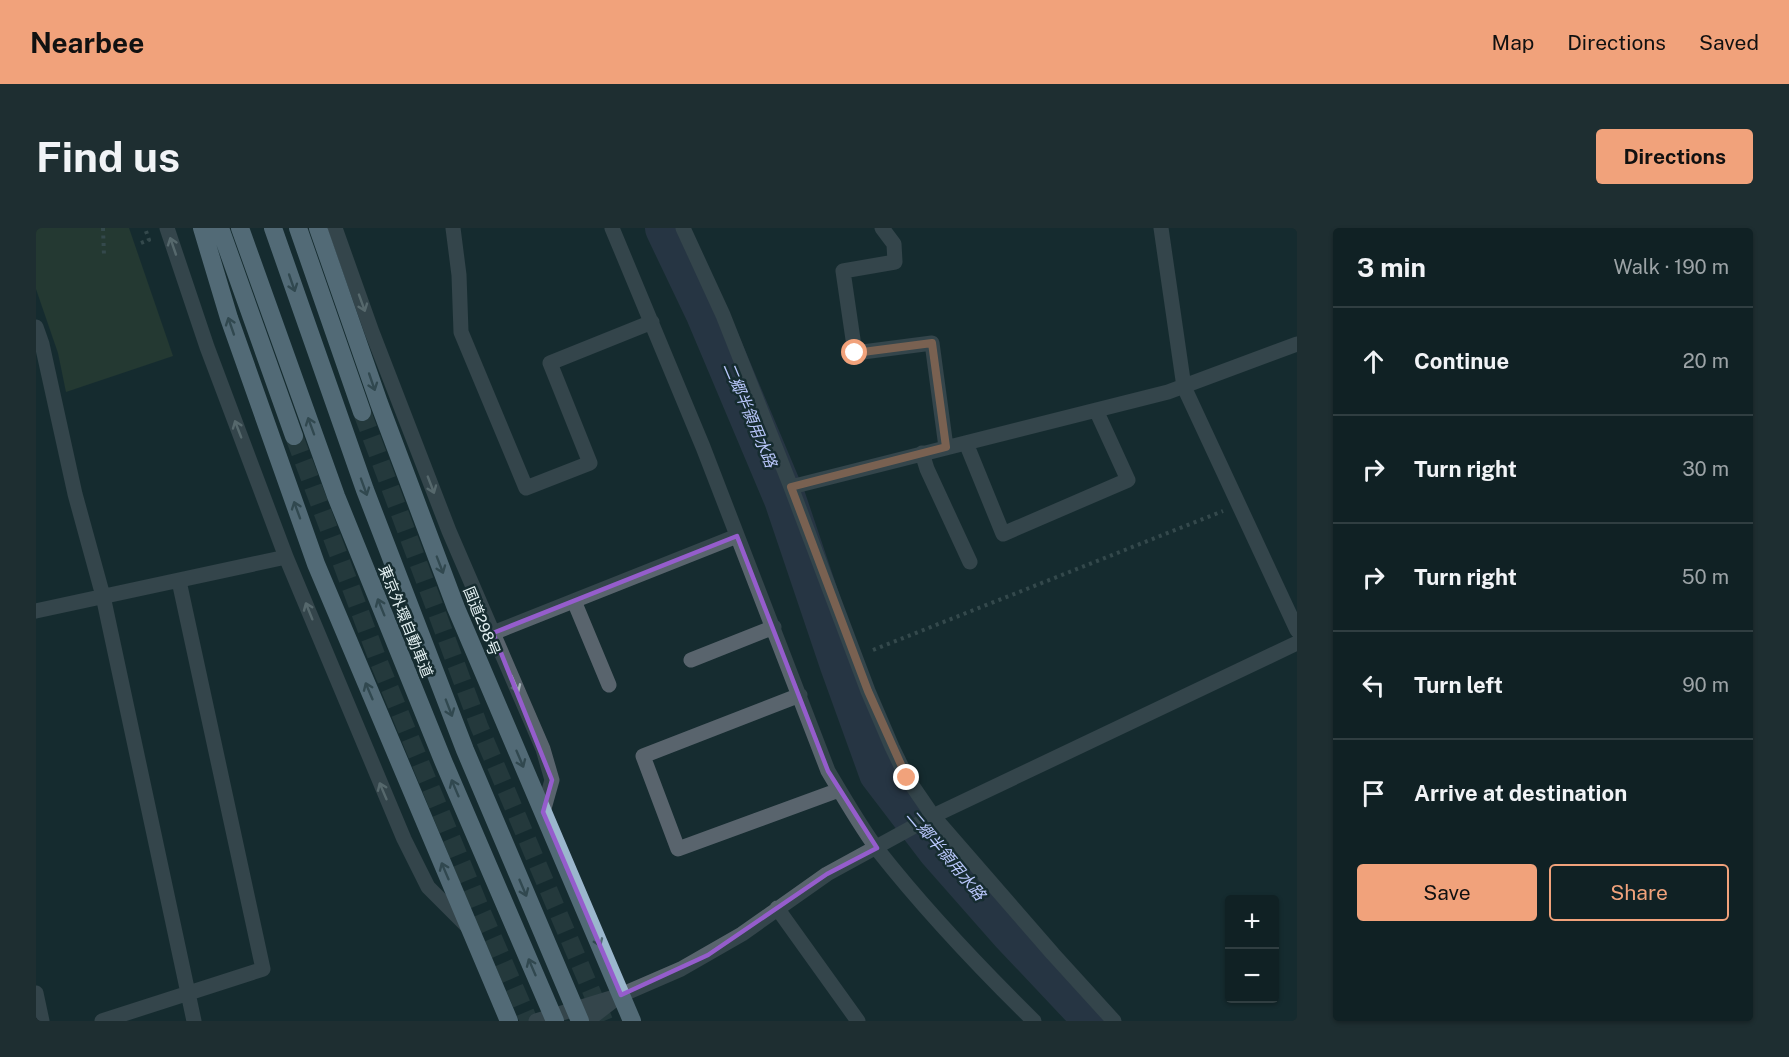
<!DOCTYPE html>
<meta charset="utf-8">
<style>
:root{--surface:#102124;--page:#1e2e31;--text:#f1f3f6;--muted:#9ca3a6;--line:#303e41;--accent:#f1a27b}
body{margin:0;font-family:"Public Sans","Noto Sans JP",sans-serif;background:var(--page);color:var(--text)}
.controls{position:absolute;right:18px;bottom:18px;display:grid;overflow:hidden;border-radius:6px;box-shadow:0 2px 4px #0004}
.controls button{width:54px;height:54px;display:grid;place-items:center;padding:0;border:0;border-bottom:2px solid var(--line);background:var(--surface);color:var(--text);font:30px sans-serif}
.stop{position:absolute;width:18px;height:18px;margin:-14px;border:4px solid #f1a27b;border-radius:50%;background:#fff}
.stop.end{background:#f1a27b;border-color:#fff;box-shadow:0 2px 6px #0008}
.list{margin:0;padding:0;list-style:none}
h2{display:flex;justify-content:space-between;align-items:center;height:78px;margin:0;padding:0 24px;font-size:26px}
h2 small{font-size:20px;font-weight:400;color:var(--muted)}
.list li{display:grid;grid-template-columns:39px 1fr auto;gap:18px;align-items:center;box-sizing:border-box;height:108px;padding:0 24px;border-top:2px solid var(--line)}
.list b{display:block;font-size:22px;white-space:nowrap}
.list em{font-size:20px;font-style:normal;color:var(--muted)}
.actions{display:flex;gap:12px;padding:18px 24px}
.actions a{flex:1;padding:14px 0;border:2px solid var(--accent);border-radius:6px;text-align:center;font-size:21px;color:var(--accent)}
.actions .main{background:var(--accent);color:#111}
.icon{flex:none;width:33px;height:33px;fill:none;stroke:currentColor;stroke-width:2;stroke-linecap:round;stroke-linejoin:round}
.map{position:relative;flex:none;width:1261px;height:793px;overflow:hidden;border-radius:6px}
header{display:flex;align-items:center;gap:36px;box-sizing:border-box;height:84px;padding:0 30px;background:var(--accent);color:#111}
header strong{font-size:28px}
nav{display:flex;gap:33px;margin-inline-start:auto;font-size:21px}
.intro{display:flex;align-items:center;justify-content:space-between;box-sizing:border-box;height:144px;padding:0 36px}
h1{margin:0;font-size:42px}
.button{padding:15px 27px;border-radius:6px;background:var(--accent);color:#111;font-size:21px;font-weight:700}
main{display:flex;gap:36px;padding:0 36px}
aside{flex:1;background:var(--surface);border-radius:6px;box-shadow:0 2px 4px #0004}
.map>svg:first-child{display:block}
.green{fill:#354935}
.lines{fill:none;stroke-linecap:round;stroke-linejoin:round}
.river{stroke:#3b425b;stroke-width:42}
.highway-tunnel{stroke:#354a4d;stroke-width:18;stroke-dasharray:18 9;stroke-linecap:butt}
.path{stroke:#5a6d70;stroke-width:4;stroke-dasharray:3 4.5;stroke-linecap:butt}
.minor{stroke:#59646d;stroke-width:15}
.highway{stroke:#9bb7cd;stroke-width:18}
.highway-bridge{stroke:#9bb7cd;stroke-width:18}
.oneway{stroke:#a5b2b7}
.oneway2{stroke:#526b77}
.route{stroke:#f1a27b;stroke-width:8}
.marked{fill:none;stroke:#955dcc;stroke-width:4.5;stroke-linejoin:round}
.labels{text-anchor:middle;dominant-baseline:central;stroke-width:5;stroke-linejoin:round;paint-order:stroke}
.street-label{font-size:15px;fill:#e4f1f3;stroke:#162c30}
.water-label{font-size:16px;font-style:italic;fill:#b9c7fb;stroke:#162c30}
</style>
<header>
<strong>Nearbee</strong>
<nav><a>Map</a><a>Directions</a><a>Saved</a></nav>
</header>
<div class="intro"><h1>Find us</h1><a class="button">Directions</a></div>
<main>
<div class="map">
<svg width="1261" height="793" viewBox="0 0 1261 793">
<rect width="100%" height="100%" fill="#162c30"/>
<path class="green" d="M 0,0 L 93,0 L 137,128 L 30,164 L 22,125 L 0,61 Z"/>
<g class="lines">
<path class="river" d="M 630,0 L 671,86 L 749,271 L 805,437 L 844,545 L 902,621 L 976,705 L 1059,793"/>
<path class="highway-tunnel" d="M 326,184 L 443,498 L 568,793
M 258,208 L 342,432 L 445,682 L 493,793"/>
<path class="path" d="M 67,0 L 68,28
M 105,15 L 113,12 L 109,0
M 837,422 L 1187,283"/>
<path class="minor" d="M 131,0 L 171,119 L 250,329 L 368,611 L 392,659 L 431,698
M 299,0 L 336,104 L 413,303 L 507,521 L 516,552 L 507,584
M 417,0 L 423,47 L 425,104 L 490,260 L 554,235 L 514,135 L 616,94
M 576,0 L 667,219 L 792,543 C 808,570 823,596 841,621 C 889,682 943,739 998,793
M 647,0 L 687,87 L 755,259 L 832,463 L 856,519 L 871,550 L 897,588 L 1017,726 L 1078,793
M 846,0 L 858,16 L 859,34 L 807,43 L 819,125 L 896,115 L 910,219
M 1125,0 L 1148,159 L 1261,402
M 0,99 L 6,116 L 39,266 L 67,368 L 158,793
M 930,215 L 967,306 L 1092,252 L 1060,182
M 886,225 L 891,241 L 934,334
M 755,259 L 1132,164 L 1261,116
M 538,373 L 573,457
M 0,383 L 250,329
M 457,405 L 701,308
M 655,432 L 738,399
M 764,467 L 607,528 L 642,621 L 803,562
M 741,680 L 822,793
M 0,765 L 6,793
M 66,793 L 227,741 L 143,353
M 500,793 L 585,767 L 645,741 L 706,706 L 791,646 L 897,588 L 1261,415
M 551,793 L 578,772"/>
<path class="highway" d="M 166,0 L 193,90 L 280,336 L 473,793
M 184,0 L 258,208
M 262,0 L 326,184
M 282,0 L 343,175 L 420,380 L 596,793"/>
<path class="highway-bridge" d="M 204,0 L 300,268 L 408,535 L 519,793
M 237,0 L 329,262 L 429,522 L 544,793"/>
</g>
<defs><path id="oneway-shaft" d="M-6 0H5M1.5-3L5.5 0L1.5 3" fill="none" stroke-width="1.6" stroke-linecap="round" stroke-linejoin="round" transform="scale(1.5)"/></defs>
<g class="oneway">
<use href="#oneway-shaft" transform="translate(137 18) rotate(-109)"/>
<use href="#oneway-shaft" transform="translate(326 75) rotate(70)"/>
<use href="#oneway-shaft" transform="translate(202 201) rotate(-111)"/>
<use href="#oneway-shaft" transform="translate(395 257) rotate(69)"/>
<use href="#oneway-shaft" transform="translate(273 383) rotate(-112)"/>
<use href="#oneway-shaft" transform="translate(479 456) rotate(67)"/>
<use href="#oneway-shaft" transform="translate(347 563) rotate(-113)"/>
</g>
<g class="oneway2">
<use href="#oneway-shaft" transform="translate(256 55) rotate(71)"/>
<use href="#oneway-shaft" transform="translate(195 98) rotate(-109)"/>
<use href="#oneway-shaft" transform="translate(336 154) rotate(71)"/>
<use href="#oneway-shaft" transform="translate(275 198) rotate(-110)"/>
<use href="#oneway-shaft" transform="translate(328 259) rotate(70)"/>
<use href="#oneway-shaft" transform="translate(261 282) rotate(-110)"/>
<use href="#oneway-shaft" transform="translate(404 337) rotate(69)"/>
<use href="#oneway-shaft" transform="translate(345 379) rotate(-112)"/>
<use href="#oneway-shaft" transform="translate(333 463) rotate(-113)"/>
<use href="#oneway-shaft" transform="translate(413 480) rotate(69)"/>
<use href="#oneway-shaft" transform="translate(484 531) rotate(67)"/>
<use href="#oneway-shaft" transform="translate(419 560) rotate(-113)"/>
<use href="#oneway-shaft" transform="translate(409 643) rotate(-113)"/>
<use href="#oneway-shaft" transform="translate(487 660) rotate(67)"/>
<use href="#oneway-shaft" transform="translate(561 710) rotate(67)"/>
<use href="#oneway-shaft" transform="translate(496 739) rotate(-113)"/>
</g>
<g class="lines">
<path class="route" d="M 819,125 L 896,115 L 910,219 L 755,259 L 832,463 L 871,550"/>
</g>
<path d="M0 0H1261V793H0ZM 701,308 L 792,543 L 841,620 L 791,646 L 672,727 L 585,767 L 507,584 L 516,552 L 457,405 Z" fill="#162c30" fill-opacity=".55" fill-rule="evenodd"/>
<path class="marked" d="M 701,308 L 792,543 L 841,620 L 791,646 L 672,727 L 585,767 L 507,584 L 516,552 L 457,405 Z"/>
<g class="labels">
<g class="street-label">
<text transform="translate(370 393) rotate(68)">東京外環自動車道</text>
<text transform="translate(446 393) rotate(68)">国道298号</text>
</g>
<g class="water-label">
<text transform="translate(714 187) rotate(67)">二郷半領用水路</text>
<text transform="translate(910 627) rotate(50)">二郷半領用水路</text>
</g>
</g>
</svg>
<div class="controls">
<button>+</button>
<button>−</button>
</div>
<div class="stop" style="left:819px;top:125px"></div>
<div class="stop end" style="left:871px;top:550px"></div>
</div>
<aside>
<h2>3 min<small>Walk · 190 m</small></h2>
<ul class="list">
<li><svg class="icon" aria-label="ahead" viewBox="0 0 24 24"><path d="M12 20V5M6 11l6-6 6 6"/></svg><div><b>Continue</b></div><em>20 m</em></li>
<li><svg class="icon" aria-label="right" viewBox="0 0 24 24"><path d="M7 20v-9h11M14 6l5 5-5 5"/></svg><div><b>Turn right</b></div><em>30 m</em></li>
<li><svg class="icon" aria-label="right" viewBox="0 0 24 24"><path d="M7 20v-9h11M14 6l5 5-5 5"/></svg><div><b>Turn right</b></div><em>50 m</em></li>
<li><svg class="icon" aria-label="left" viewBox="0 0 24 24"><path d="M17 20v-9H6M10 6l-5 5 5 5"/></svg><div><b>Turn left</b></div><em>90 m</em></li>
<li><svg class="icon" aria-label="arrive" viewBox="0 0 24 24"><path d="M6 21V4h12l-3 4 3 4H6"/></svg><div><b>Arrive at destination</b></div></li>
</ul>
<div class="actions"><a class="main">Save</a><a>Share</a></div>
</aside>
</main>
